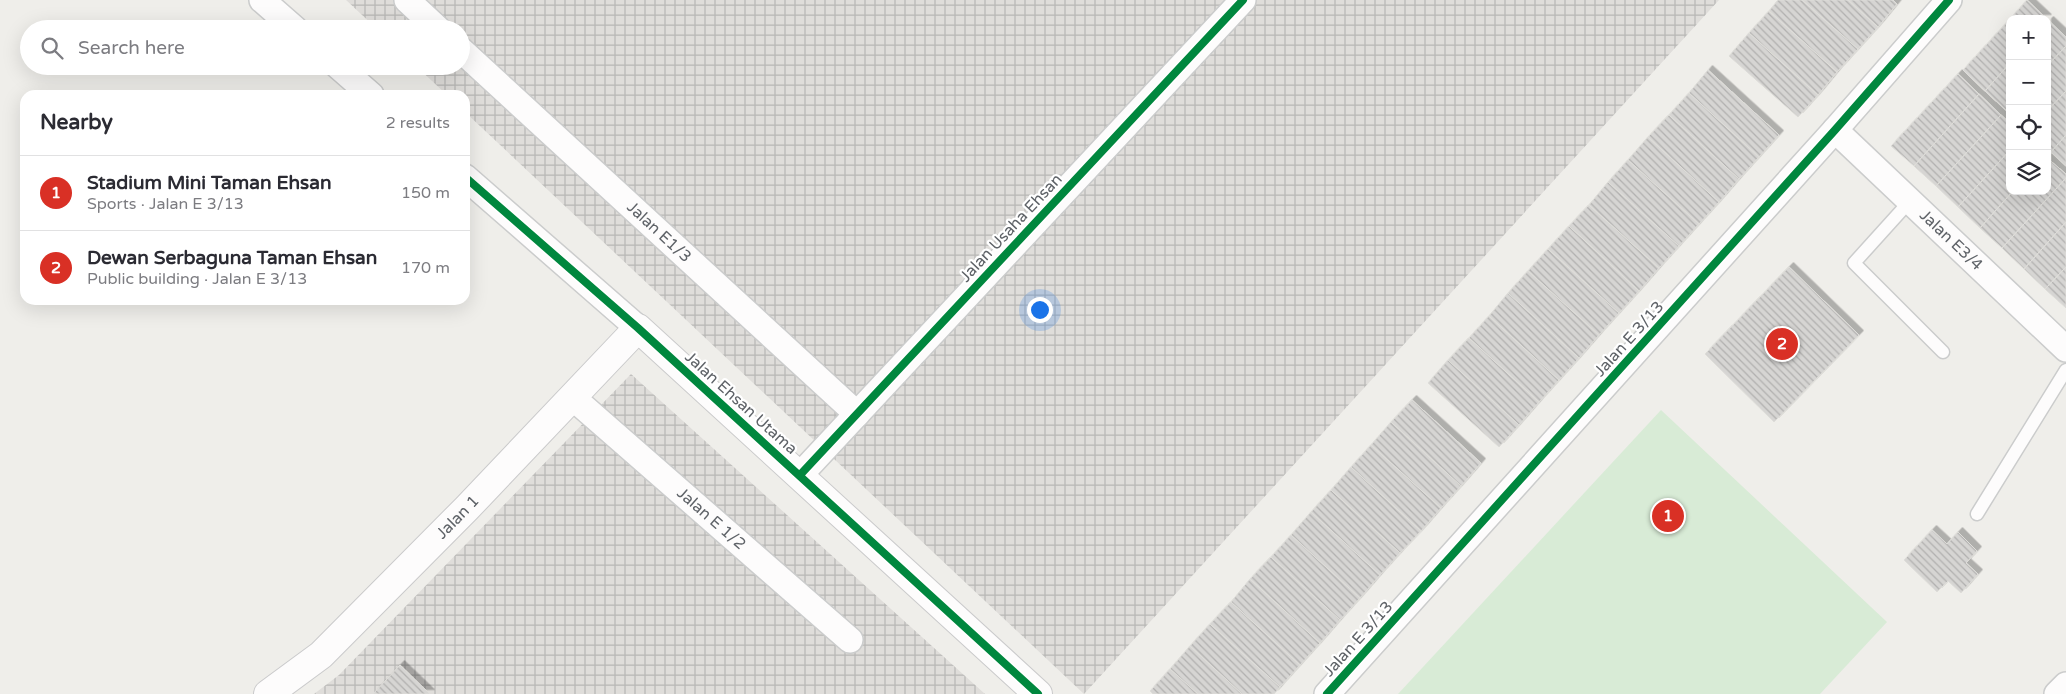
<!DOCTYPE html>
<meta charset="utf-8">
<style>
:root{--surface:#fff;--page:#f2f2f3;--text:#2b2b33;--muted:#7c7c81;--line:#e1e1e2;--accent:#d93025}
body{margin:0;font-family:"Varela Round",sans-serif;background:var(--page);color:var(--text)}
.controls{position:absolute;right:15px;top:15px;display:grid;overflow:hidden;border-radius:10px;box-shadow:0 5px 20px #0002}
.controls button{width:45px;height:45px;display:grid;place-items:center;padding:0;border:0;border-bottom:1px solid var(--line);background:var(--surface);color:var(--text);font:25px sans-serif}
.you{position:absolute;left:1039px;top:309px;width:18px;height:18px;margin:-12px;border:4px solid #fff;border-radius:50%;background:#1a73e8;box-shadow:0 0 0 8px #1a73e833}
.badge{display:grid;place-items:center;width:32px;height:32px;border-radius:50%;background:var(--accent);color:#fff;font-size:16px;font-weight:700}
.pin{position:absolute;translate:-50% -50%;border:2px solid #fff;box-shadow:0 1px 5px #0006}
.list{margin:0;padding:0;list-style:none}
h2{display:flex;justify-content:space-between;align-items:center;height:65px;margin:0;padding:0 20px;font-size:21px}
h2 small{font-size:16px;font-weight:400;color:var(--muted)}
.list li{display:grid;grid-template-columns:32px 1fr auto;gap:15px;align-items:center;box-sizing:border-box;height:75px;padding:0 20px;border-top:1px solid var(--line)}
.list b{display:block;font-size:19px;white-space:nowrap}
.list p{margin:0;font-size:16px;white-space:nowrap;color:var(--muted)}
.list em{font-size:16px;font-style:normal;color:var(--muted)}
.icon{flex:none;width:28px;height:28px;fill:none;stroke:currentColor;stroke-width:2;stroke-linecap:round;stroke-linejoin:round}
.map{position:relative;flex:none;width:2066px;height:694px;overflow:hidden}
.search{position:absolute;background:var(--surface);box-shadow:0 5px 20px #0002;left:20px;top:20px;width:450px;height:55px;display:flex;align-items:center;gap:12px;box-sizing:border-box;padding:0 18px;border-radius:28px;color:var(--muted);font-size:19px}
.panel{position:absolute;background:var(--surface);box-shadow:0 5px 20px #0002;left:20px;top:90px;width:450px;height:215px;border-radius:15px}
.map>svg:first-child{display:block}
.industrial{fill:url(#industrial-grid)}
.green{fill:#d8ebd6}
.building{fill:url(#building-back-hatch);stroke:#deddd9;filter:url(#shadow)}
.lines{fill:none;stroke-linecap:round;stroke-linejoin:round}
.lane-casing{stroke:#cbcccc;stroke-width:15}
.street-casing{stroke:#cbcccc;stroke-width:28}
.secondary-casing{stroke:#cacacb;stroke-width:30}
.lane{stroke:#fdfcfc;stroke-width:12}
.street{stroke:#fdfcfc;stroke-width:25}
.secondary{stroke:#fdfcfc;stroke-width:28}
.cycleway-casing{stroke:#fff;stroke-width:11}
.cycleway{stroke:#00873e;stroke-width:8}
.labels{text-anchor:middle;dominant-baseline:central;stroke-width:4.5;stroke-linejoin:round;paint-order:stroke}
.street-label{font-size:16px;fill:#5f6368;stroke:#fff}
</style>
<div class="map">
<svg width="2066" height="694" viewBox="0 0 2066 694">
<defs>
<pattern id="industrial-grid" width="8" height="8" patternUnits="userSpaceOnUse" patternTransform="scale(1.25)"><rect width="8" height="8" fill="#dfddda"/><path d="M0 4h8M4 0v8" fill="none" stroke="#b8b7b5"/></pattern>
<pattern id="building-back-hatch" width="6" height="6" patternUnits="userSpaceOnUse" patternTransform="scale(1.25)"><rect width="6" height="6" fill="#d6d5d3"/><path d="M-1 5l2 2M0 0l6 6M5-1l2 2" fill="none" stroke="#b1b0af"/></pattern>
<filter id="shadow"><feDropShadow dx="4.5" dy="-4.5" stdDeviation="0" flood-color="#0004"/></filter>
</defs>
<rect width="100%" height="100%" fill="#efeeea"/>
<path class="industrial" d="M 346,0 L 1719,0 L 1084,694 L 465,112 L 465,95 L 447,95 L 416,66 L 461,66 L 461,29 L 377,29 Z
M 631,374 L 985,694 L 314,694 L 339,675 Z"/>
<path class="green" d="M 1661,410 L 1887,622 L 1820,694 L 1398,694 Z"/>
<path class="building" d="M 1778,0 L 1802,0 L 1858,49 L 1837,72 L 1769,11 Z
M 1802,0 L 1848,0 L 1878,27 L 1858,49 Z
M 1848,0 L 1893,0 L 1897,4 L 1878,27 Z
M 2027,0 L 2047,19 L 2010,19 Z
M 1769,11 L 1837,72 L 1818,95 L 1749,33 Z
M 2010,19 L 2010,63 L 1985,91 L 1963,70 Z
M 2049,21 L 2066,37 L 2066,46 L 2047,66 L 2047,23 Z
M 1749,33 L 1818,95 L 1798,117 L 1729,56 Z
M 2066,46 L 2066,91 L 2047,111 L 2047,66 Z
M 2010,63 L 2010,107 L 2007,111 L 1985,91 Z
M 1708,70 L 1779,135 L 1759,157 L 1689,93 Z
M 1958,74 L 1979,94 L 1914,166 L 1891,146 Z
M 2066,91 L 2066,135 L 2051,152 L 2047,149 L 2047,111 Z
M 1689,93 L 1759,157 L 1739,179 L 1669,115 Z
M 1979,94 L 2001,115 L 1936,186 L 1914,166 Z
M 1669,115 L 1739,179 L 1719,202 L 1648,137 Z
M 2001,115 L 2010,123 L 2010,150 L 1958,207 L 1936,186 Z
M 2066,135 L 2066,166 L 2051,152 Z
M 1648,137 L 1719,202 L 1699,224 L 1628,160 Z
M 2010,150 L 2010,191 L 2013,191 L 1980,228 L 1958,207 Z
M 2047,158 L 2066,174 L 2066,178 L 2002,248 L 1980,228 L 2013,191 L 2047,191 Z
M 1628,160 L 1699,224 L 1679,246 L 1608,182 Z
M 2066,178 L 2066,222 L 2024,269 L 2002,248 Z
M 1608,182 L 1679,246 L 1659,268 L 1589,205 Z
M 1589,205 L 1659,268 L 1639,291 L 1569,226 Z
M 2066,222 L 2066,267 L 2045,289 L 2024,269 Z
M 1569,226 L 1639,291 L 1619,313 L 1548,249 Z
M 1548,249 L 1619,313 L 1599,335 L 1528,271 Z
M 1789,267 L 1859,335 L 1774,422 L 1705,354 Z
M 2066,267 L 2066,308 L 2045,289 Z
M 1528,271 L 1599,335 L 1579,358 L 1508,293 Z
M 1508,293 L 1579,358 L 1559,380 L 1489,316 Z
M 1489,316 L 1559,380 L 1539,402 L 1469,338 Z
M 1469,338 L 1539,402 L 1519,425 L 1448,360 Z
M 1448,360 L 1519,425 L 1499,447 L 1428,383 Z
M 1412,400 L 1481,463 L 1461,486 L 1391,422 Z
M 1391,422 L 1461,486 L 1441,508 L 1371,445 Z
M 1371,445 L 1441,508 L 1421,531 L 1351,467 Z
M 1351,467 L 1421,531 L 1400,553 L 1331,490 Z
M 1331,490 L 1400,553 L 1380,575 L 1311,512 Z
M 1311,512 L 1380,575 L 1360,598 L 1291,535 Z
M 1932,530 L 1947,544 L 1958,532 L 1977,551 L 1966,563 L 1978,574 L 1961,593 L 1948,581 L 1937,592 L 1904,560 Z
M 1291,535 L 1360,598 L 1340,620 L 1271,557 Z
M 1271,557 L 1340,620 L 1320,643 L 1250,579 Z
M 1250,579 L 1320,643 L 1300,665 L 1231,602 Z
M 1231,602 L 1300,665 L 1280,687 L 1210,624 Z
M 1210,624 L 1280,687 L 1274,694 L 1242,694 L 1190,646 Z
M 1190,646 L 1242,694 L 1198,694 L 1170,669 Z
M 400,665 L 430,694 L 373,694 Z
M 1170,669 L 1198,694 L 1153,694 L 1150,691 Z"/>
<g class="lines">
<defs>
<path id="lane" d="M 1910,201 L 1854,263 L 1943,352
M 1977,514 L 2066,370"/>
<g id="street">
<path d="M 262,0 L 295,29"/>
<path d="M 407,0 L 438,29"/>
<path id="s1" d="M 461,50 L 857,414"/>
<path d="M 338,66 L 371,95"/>
<path id="s2" d="M 1835,130 L 2066,349"/>
<path d="M 465,177 L 638,328"/>
<path id="s3" d="M 572,397 L 850,640"/>
<path d="M 800,475 L 1243,0"/>
<path d="M 1327,694 L 1835,130 L 1949,0"/>
<path d="M 2057,694 L 2066,685"/>
</g>
<g id="secondary">
<path id="s4" d="M 268,694 L 321,655 L 466,509 L 638,328 L 1038,694"/>
</g>
</defs>
<use href="#lane" class="lane-casing"/>
<use href="#street" class="street-casing"/>
<use href="#secondary" class="secondary-casing"/>
<use href="#lane" class="lane"/>
<use href="#street" class="street"/>
<use href="#secondary" class="secondary"/>
<defs>
<path id="cycleway" d="M 465,177 L 638,328 L 1038,694
M 800,475 L 1243,0
M 1327,694 L 1835,130 L 1949,0"/>
</defs>
<use href="#cycleway" class="cycleway-casing"/>
<use href="#cycleway" class="cycleway"/>
</g>
<g class="labels">
<g class="street-label">
<text transform="translate(1011 228) rotate(-47)">Jalan Usaha Ehsan</text>
<text stroke="none"><textPath href="#s1" startOffset="269">Jalan E1/3</textPath></text>
<text stroke="none"><textPath href="#s2" startOffset="160">Jalan E3/4</textPath></text>
<text transform="translate(1629 339) rotate(-48)">Jalan E 3/13</text>
<text transform="translate(741 403) rotate(42)">Jalan Ehsan Utama</text>
<text stroke="none"><textPath href="#s4" startOffset="260">Jalan 1</textPath></text>
<text stroke="none"><textPath href="#s3" startOffset="185">Jalan E 1/2</textPath></text>
<text transform="translate(1358 639) rotate(-48)">Jalan E 3/13</text>
</g>
</g>
</svg>
<div class="controls">
<button>+</button>
<button>−</button>
<button><svg class="icon" aria-label="locate" viewBox="0 0 24 24"><circle cx="12" cy="12" r="6"/><path d="M12 2v4M12 18v4M2 12h4M18 12h4"/></svg></button>
<button><svg class="icon" aria-label="layers" viewBox="0 0 24 24"><path d="M12 4l9 5-9 5-9-5zM3 14l9 5 9-5"/></svg></button>
</div>
<div class="you"></div>
<div class="pin badge" style="left:1668px;top:516px">1</div>
<div class="pin badge" style="left:1782px;top:344px">2</div>
<div class="search"><svg class="icon" aria-label="search" viewBox="0 0 24 24"><circle cx="10" cy="10" r="6"/><path d="M15 15l6 6"/></svg>Search here</div>
<section class="panel">
<h2>Nearby<small>2 results</small></h2>
<ul class="list">
<li><span class="badge">1</span><div><b>Stadium Mini Taman Ehsan</b><p>Sports · Jalan E 3/13</p></div><em>150 m</em></li>
<li><span class="badge">2</span><div><b>Dewan Serbaguna Taman Ehsan</b><p>Public building · Jalan E 3/13</p></div><em>170 m</em></li>
</ul>
</section>
</div>
